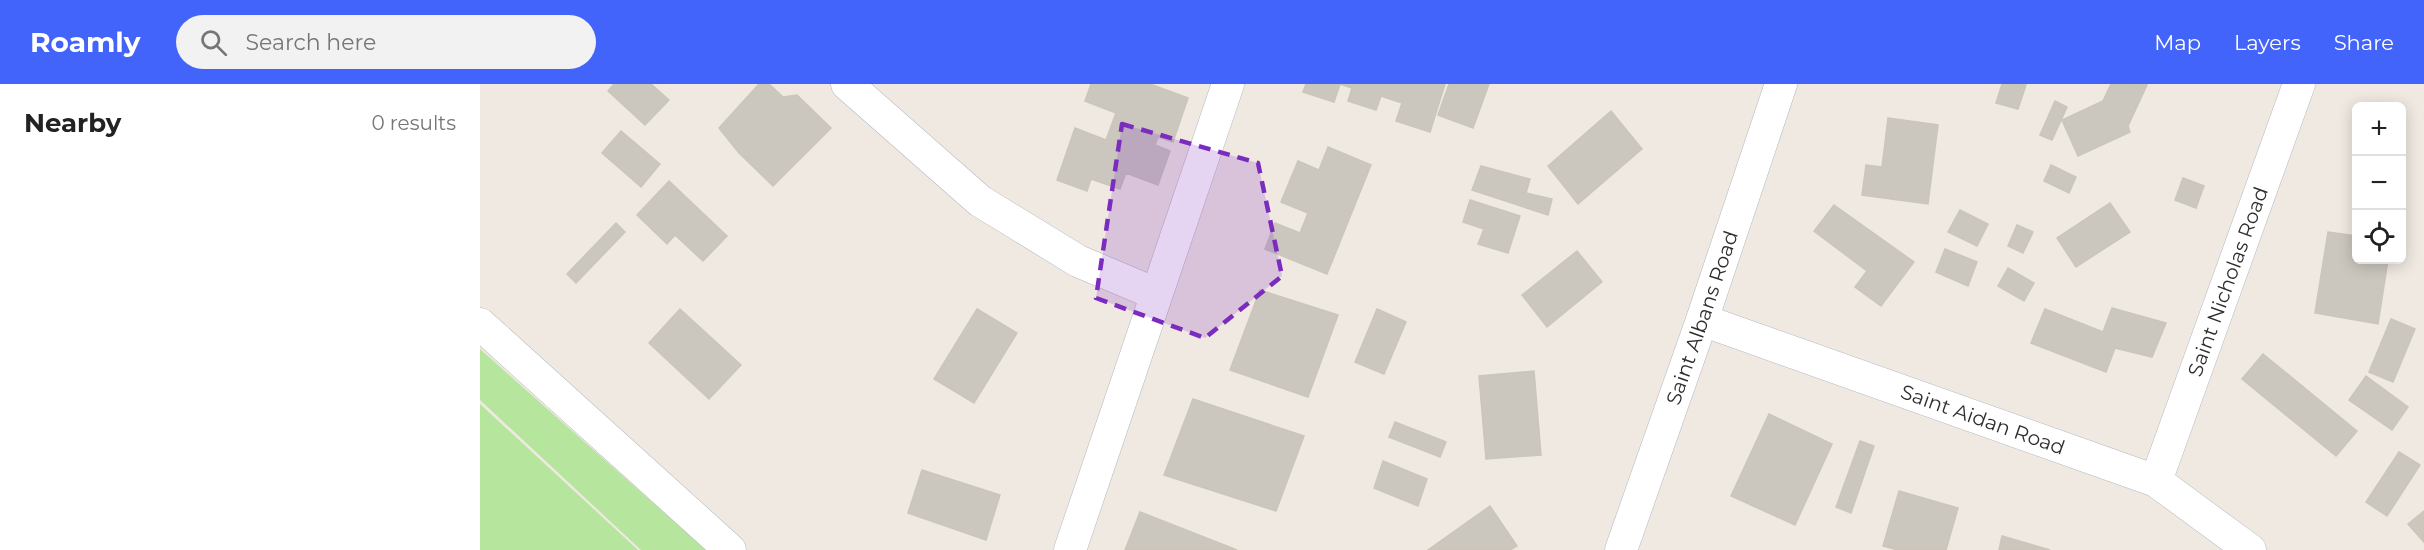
<!DOCTYPE html>
<meta charset="utf-8">
<style>
:root{--surface:#fff;--page:#f2f2f2;--text:#222;--muted:#767676;--line:#e0e0e0;--accent:#4264fb}
body{margin:0;font-family:Montserrat,sans-serif;background:var(--page);color:var(--text)}
.controls{position:absolute;right:18px;top:18px;display:grid;overflow:hidden;border-radius:9px;box-shadow:0 3px 15px #0003}
.controls button{width:54px;height:54px;display:grid;place-items:center;padding:0;border:0;border-bottom:2px solid var(--line);background:var(--surface);color:var(--text);font:30px sans-serif}
.list{margin:0;padding:0;list-style:none}
h2{display:flex;justify-content:space-between;align-items:center;height:78px;margin:0;padding:0 24px;font-size:26px}
h2 small{font-size:20px;font-weight:400;color:var(--muted)}
.icon{flex:none;width:33px;height:33px;fill:none;stroke:currentColor;stroke-width:2;stroke-linecap:round;stroke-linejoin:round}
.map{position:relative;flex:none;width:1944px;height:466px;overflow:hidden}
header{display:flex;align-items:center;gap:36px;box-sizing:border-box;height:84px;padding:0 30px;background:var(--accent);color:#fff}
header strong{font-size:28px}
nav{display:flex;gap:33px;margin-inline-start:auto;font-size:21px}
.search{width:420px;height:54px;background:var(--page);display:flex;align-items:center;gap:15px;box-sizing:border-box;padding:0 21px;border-radius:33px;color:var(--muted);font-size:22px}
main{display:flex}
aside{flex:1;background:var(--surface)}
.map>svg:first-child{display:block}
.green{fill:#b6e59e}
.building{fill:#cbc7bf;stroke:#cbc5ba;stroke-width:1.5}
.lines{fill:none;stroke-linecap:round;stroke-linejoin:round}
.street-casing{stroke:#b4b7c1;stroke-width:33}
.street{stroke:#fff;stroke-width:32}
.marked{fill:#7b2cbf;fill-opacity:0.2;stroke:#7b2cbf;stroke-width:4.5;stroke-dasharray:12 8;stroke-linejoin:round}
.labels{text-anchor:middle;dominant-baseline:central;stroke-width:6;stroke-linejoin:round;paint-order:stroke}
.street-label{font-size:20px;fill:#2e2e2e;stroke:#fff}
</style>
<header>
<strong>Roamly</strong>
<div class="search"><svg class="icon" aria-label="search" viewBox="0 0 24 24"><circle cx="10" cy="10" r="6"/><path d="M15 15l6 6"/></svg>Search here</div>
<nav><a>Map</a><a>Layers</a><a>Share</a></nav>
</header>
<main>
<aside>
<h2>Nearby<small>0 results</small></h2>
<ul class="list">
</ul>
</aside>
<div class="map">
<svg width="1944" height="466" viewBox="0 0 1944 466">
<rect width="100%" height="100%" fill="#efe9e1"/>
<path class="green" d="M 0,266 L 0,265 L 226,466 L 161,466 L 0,316 Z
M 0,320 L 158,466 L 0,466 Z"/>
<path class="building" d="M 134,0 L 171,0 L 189,16 L 165,41 L 128,7 Z
M 279,0 L 289,0 L 303,13 L 317,11 L 351,44 L 293,102 L 259,69 L 239,44 Z
M 611,0 L 670,0 L 708,14 L 693,58 L 678,53 L 675,61 L 690,67 L 678,101 L 646,89 L 640,105 L 611,95 L 607,107 L 577,96 L 595,44 L 626,56 L 636,29 L 605,17 Z
M 826,0 L 965,0 L 950,48 L 916,37 L 922,19 L 901,12 L 896,26 L 868,17 L 872,4 L 860,0 L 854,18 L 823,8 Z
M 969,0 L 1009,0 L 993,44 L 958,31 Z
M 1522,0 L 1546,1 L 1538,25 L 1516,19 Z
M 1631,0 L 1667,1 L 1648,42 L 1650,48 L 1598,72 L 1582,36 L 1623,17 Z
M 1575,17 L 1587,23 L 1572,56 L 1560,51 Z
M 1131,27 L 1162,65 L 1098,120 L 1068,82 Z
M 1408,34 L 1458,41 L 1448,120 L 1382,111 L 1386,81 L 1402,83 Z
M 141,47 L 180,80 L 161,103 L 122,69 Z
M 848,63 L 891,81 L 847,190 L 785,165 L 795,139 L 820,149 L 828,129 L 801,118 L 818,77 L 839,86 Z
M 1571,81 L 1596,93 L 1589,109 L 1564,97 Z
M 1001,82 L 1050,95 L 1046,109 L 1072,115 L 1068,131 L 992,106 Z
M 1703,94 L 1724,102 L 1716,124 L 1695,116 Z
M 189,97 L 247,152 L 223,177 L 195,151 L 187,160 L 157,131 Z
M 990,116 L 1040,132 L 1028,169 L 998,160 L 1004,145 L 983,138 Z
M 1630,119 L 1650,148 L 1596,183 L 1577,154 Z
M 1354,121 L 1434,178 L 1401,222 L 1375,203 L 1387,187 L 1334,147 Z
M 1480,126 L 1508,140 L 1497,162 L 1468,148 Z
M 136,139 L 145,148 L 96,199 L 87,190 Z
M 1537,141 L 1553,148 L 1543,169 L 1528,162 Z
M 1848,148 L 1876,152 L 1876,176 L 1908,176 L 1898,240 L 1835,229 Z
M 1465,165 L 1497,178 L 1488,202 L 1456,188 Z
M 1097,167 L 1122,198 L 1067,243 L 1042,211 Z
M 1528,184 L 1554,199 L 1544,217 L 1518,202 Z
M 780,206 L 858,231 L 828,313 L 750,286 Z
M 1632,224 L 1686,239 L 1672,273 L 1635,264 L 1626,288 L 1551,259 L 1565,225 L 1623,248 Z
M 200,225 L 261,281 L 229,315 L 169,259 Z
M 497,225 L 537,249 L 494,319 L 454,295 Z
M 897,225 L 926,238 L 904,290 L 875,278 Z
M 1911,235 L 1935,245 L 1913,298 L 1889,288 Z
M 1783,270 L 1877,347 L 1856,372 L 1762,295 Z
M 1054,287 L 1061,371 L 1006,375 L 999,292 Z
M 1886,292 L 1928,323 L 1912,346 L 1869,316 Z
M 713,315 L 824,352 L 796,427 L 684,391 Z
M 1289,330 L 1352,360 L 1315,441 L 1251,412 Z
M 915,338 L 966,358 L 960,373 L 909,353 Z
M 1380,357 L 1394,362 L 1371,429 L 1356,423 Z
M 1919,368 L 1940,381 L 1907,432 L 1886,418 Z
M 903,377 L 947,395 L 938,422 L 894,404 Z
M 442,386 L 520,411 L 506,456 L 428,429 Z
M 1419,407 L 1478,424 L 1466,466 L 1418,466 L 1403,462 Z
M 1010,422 L 1037,462 L 1030,466 L 948,466 Z
M 1944,427 L 1944,458 L 1928,440 Z
M 660,428 L 757,466 L 645,466 Z
M 1522,452 L 1570,466 L 1519,466 Z"/>
<g class="lines">
<defs>
<g id="street">
<path d="M 367,0 L 500,117 L 598,177 L 676,210"/>
<path id="s1" d="M 1222,236 L 1676,397 L 1770,466"/>
<path d="M 0,240 L 250,466"/>
<path id="s2" d="M 1676,397 L 1819,0"/>
<path d="M 590,466 L 748,0"/>
<path id="s3" d="M 1141,466 L 1222,236 L 1301,0"/>
</g>
</defs>
<use href="#street" class="street-casing"/>
<use href="#street" class="street"/>
</g>
<path class="marked" d="M 642,40 L 778,79 L 802,192 L 725,254 L 616,214 Z"/>
<g class="labels">
<g class="street-label">
<text stroke="none"><textPath href="#s2" startOffset="212">Saint Nicholas Road</textPath></text>
<text stroke="none"><textPath href="#s3" startOffset="246">Saint Albans Road</textPath></text>
<text stroke="none"><textPath href="#s1" startOffset="298">Saint Aidan Road</textPath></text>
</g>
</g>
</svg>
<div class="controls">
<button>+</button>
<button>−</button>
<button><svg class="icon" aria-label="locate" viewBox="0 0 24 24"><circle cx="12" cy="12" r="6"/><path d="M12 2v4M12 18v4M2 12h4M18 12h4"/></svg></button>
</div>
</div>
</main>
